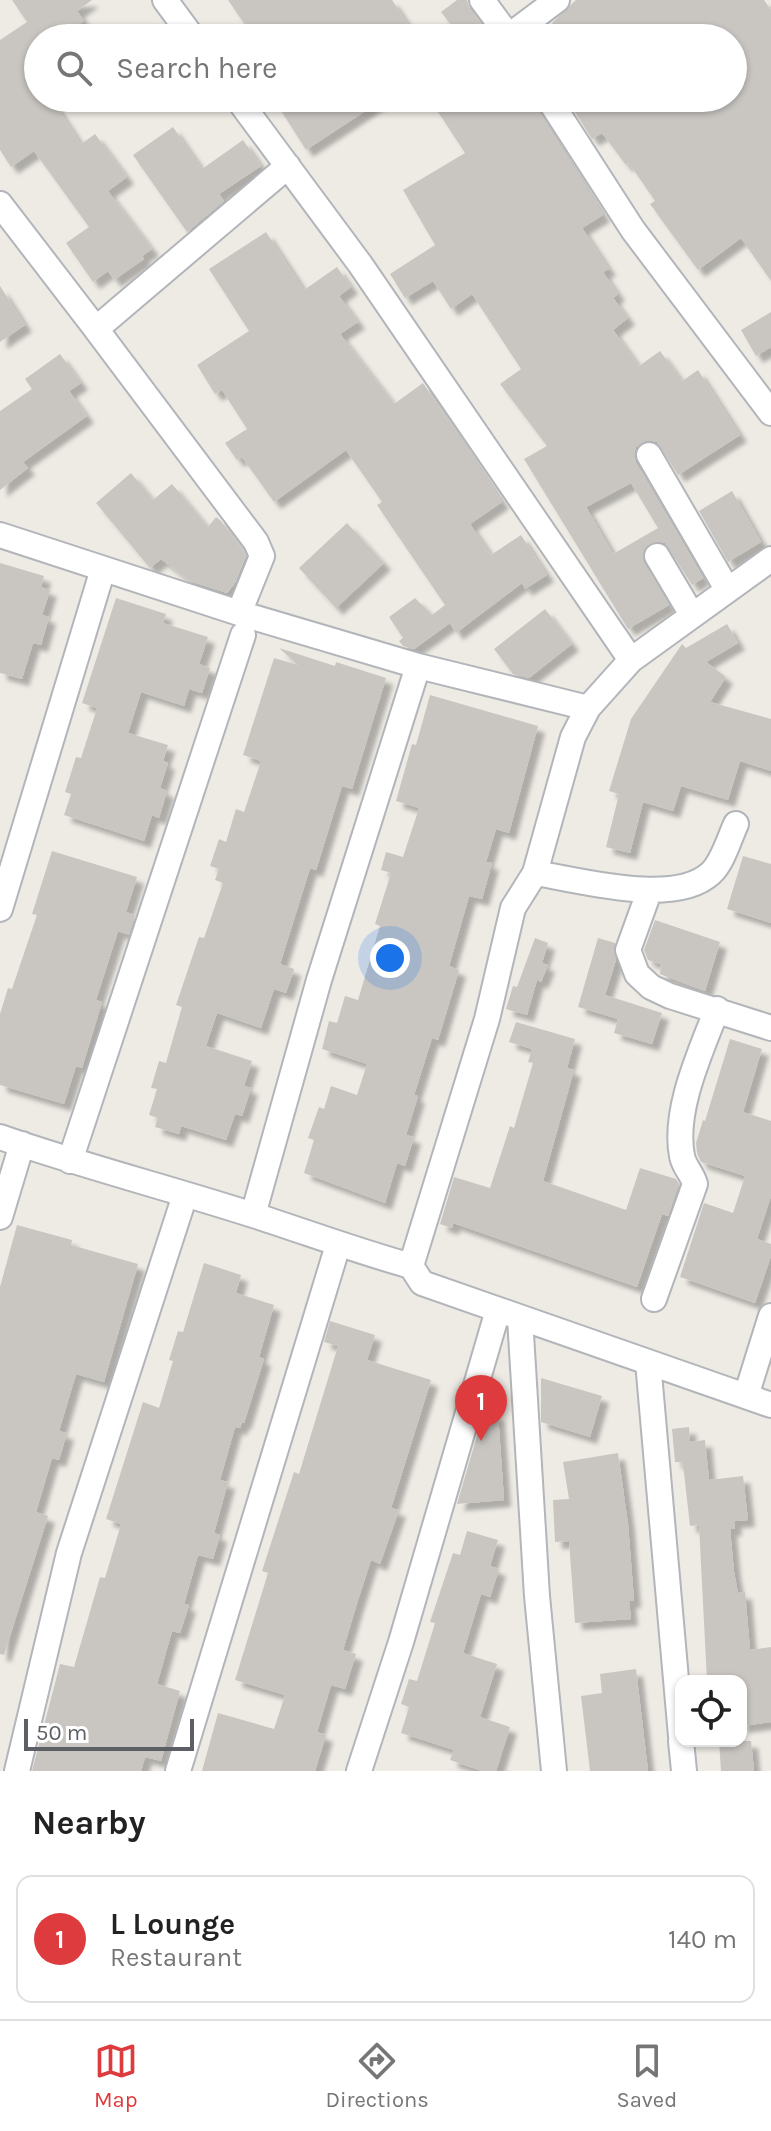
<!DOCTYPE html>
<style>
:root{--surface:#fff;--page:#f2f2f2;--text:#222;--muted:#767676;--line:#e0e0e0;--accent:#dd3b3d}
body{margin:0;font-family:Karla,sans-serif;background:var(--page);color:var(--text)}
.controls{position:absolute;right:24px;bottom:24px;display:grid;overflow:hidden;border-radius:16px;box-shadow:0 2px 6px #0004}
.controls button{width:72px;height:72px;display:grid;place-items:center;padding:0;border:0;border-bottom:2px solid var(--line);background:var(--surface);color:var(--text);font:40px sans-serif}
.scale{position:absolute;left:24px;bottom:20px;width:170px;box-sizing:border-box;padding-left:8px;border:4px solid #5c6064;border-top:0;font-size:22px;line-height:28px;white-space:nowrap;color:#5c6064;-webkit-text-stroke:6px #fff;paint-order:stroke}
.you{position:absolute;left:390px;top:958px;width:28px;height:28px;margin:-20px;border:6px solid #fff;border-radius:50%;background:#1a73e8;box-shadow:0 0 0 12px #1a73e833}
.badge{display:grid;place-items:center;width:52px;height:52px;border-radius:50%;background:var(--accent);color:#fff;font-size:26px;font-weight:700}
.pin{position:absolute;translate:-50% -66px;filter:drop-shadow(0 2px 4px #0008)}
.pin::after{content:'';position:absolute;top:42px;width:28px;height:24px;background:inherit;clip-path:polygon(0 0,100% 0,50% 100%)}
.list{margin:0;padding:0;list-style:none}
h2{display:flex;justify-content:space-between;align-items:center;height:104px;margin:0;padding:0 32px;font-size:34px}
h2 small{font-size:26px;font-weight:400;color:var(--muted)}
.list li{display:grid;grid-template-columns:52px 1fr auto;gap:24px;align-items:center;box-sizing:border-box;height:128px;margin:0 16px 16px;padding:0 16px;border:2px solid var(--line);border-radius:16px}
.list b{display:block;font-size:30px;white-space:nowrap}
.list p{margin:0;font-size:26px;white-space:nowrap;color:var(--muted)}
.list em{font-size:26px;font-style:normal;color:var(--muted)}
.icon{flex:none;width:44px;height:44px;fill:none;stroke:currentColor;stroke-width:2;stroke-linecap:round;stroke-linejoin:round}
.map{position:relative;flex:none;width:771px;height:1771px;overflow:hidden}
.search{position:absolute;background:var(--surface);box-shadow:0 2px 6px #0004;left:24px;right:24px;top:24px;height:88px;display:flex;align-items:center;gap:20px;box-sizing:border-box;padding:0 28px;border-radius:44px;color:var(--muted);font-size:30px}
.sheet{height:248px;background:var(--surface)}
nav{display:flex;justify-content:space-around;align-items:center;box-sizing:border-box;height:112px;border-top:2px solid var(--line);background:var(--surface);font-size:22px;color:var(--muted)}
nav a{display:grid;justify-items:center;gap:4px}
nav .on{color:var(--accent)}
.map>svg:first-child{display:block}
.building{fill:#c9c6c2;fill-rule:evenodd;filter:url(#shadow)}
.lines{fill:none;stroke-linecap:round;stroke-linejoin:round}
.minor-casing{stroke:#b2b5b9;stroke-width:28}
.minor{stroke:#fff;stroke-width:24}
</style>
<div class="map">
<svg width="771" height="1771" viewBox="0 0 771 1771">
<defs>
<filter id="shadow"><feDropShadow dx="7" dy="7" stdDeviation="2" flood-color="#0004"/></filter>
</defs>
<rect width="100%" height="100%" fill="#eeebe5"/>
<path class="building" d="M 12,0 L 92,0 L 77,11 L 84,21 L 59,38 L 38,38 L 38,98 L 51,98 L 81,144 L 95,134 L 127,177 L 108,191 L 152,249 L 142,256 L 144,259 L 114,280 L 108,271 L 93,282 L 66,243 L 89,227 L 34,151 L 11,167 L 0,150 L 0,40 L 27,22 Z
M 228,0 L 392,0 L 417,38 L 356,38 L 348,27 L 342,31 L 340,27 L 325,38 L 254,38 Z
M 457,0 L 467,0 L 470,9 L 484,28 L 471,38 L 461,38 L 441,12 Z
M 576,0 L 764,0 L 771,10 L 771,281 L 741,238 L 698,270 L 650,204 L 655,201 L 629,163 L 626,165 L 602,133 L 592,139 L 566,98 L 733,98 L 733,38 L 562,38 L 552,23 Z
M 273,98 L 385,98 L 306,150 Z
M 429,98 L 533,98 L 535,106 L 603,215 L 582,228 L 609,269 L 603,272 L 618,294 L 613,298 L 628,318 L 613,330 L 639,366 L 660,351 L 682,381 L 698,370 L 740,435 L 678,475 L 657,442 L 648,440 L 636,447 L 634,454 L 636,463 L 703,578 L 692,585 L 665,543 L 658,541 L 649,544 L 642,555 L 644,563 L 669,605 L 628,629 L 524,459 L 547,446 L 500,384 L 521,369 L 472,294 L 451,309 L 433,281 L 405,298 L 390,274 L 435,245 L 403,190 L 465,153 ZM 631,483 L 658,528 L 613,554 L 586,507 Z
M 173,127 L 202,169 L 243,140 L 261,166 L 219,194 L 224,201 L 187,232 L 133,155 Z
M 266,232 L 304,290 L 337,267 L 351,287 L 339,296 L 358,322 L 340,334 L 394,404 L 423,383 L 502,502 L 470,524 L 491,555 L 521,535 L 547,575 L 525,589 L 522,583 L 456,633 L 450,623 L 414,649 L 403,646 L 399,641 L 403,638 L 389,617 L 415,598 L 432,615 L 445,605 L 377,505 L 382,502 L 346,450 L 274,502 L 242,457 L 237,460 L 225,443 L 247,429 L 222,390 L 215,394 L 197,365 L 249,331 L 209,269 Z
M 0,286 L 25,325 L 0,342 Z
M 771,312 L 771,347 L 756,356 L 741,330 Z
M 60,354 L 81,383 L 69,391 L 87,416 L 23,462 L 28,468 L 0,490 L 0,411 L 32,389 L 25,379 Z
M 131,473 L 153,500 L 172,484 L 208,527 L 216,517 L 221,521 L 246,556 L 235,583 L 227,593 L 190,581 L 161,559 L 150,568 L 96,503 Z
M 732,491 L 761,542 L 728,562 L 699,511 Z
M 347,523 L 384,563 L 336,608 L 299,568 Z
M 0,563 L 44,576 L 41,587 L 50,590 L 42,615 L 49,617 L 41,645 L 33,643 L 22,679 L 0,673 Z
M 116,598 L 166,614 L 163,623 L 208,637 L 199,664 L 210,668 L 202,693 L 189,689 L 184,706 L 141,692 L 128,733 L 168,745 L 163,761 L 168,763 L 160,788 L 167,791 L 159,818 L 152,815 L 144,841 L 64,815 L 71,794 L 65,792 L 76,757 L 81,758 L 97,708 L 82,703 Z
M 545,609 L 572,644 L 529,678 L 513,674 L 494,649 Z
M 727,624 L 738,643 L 706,662 L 726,677 L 710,702 L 771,719 L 771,771 L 740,761 L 728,800 L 681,786 L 673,811 L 643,802 L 630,853 L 606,847 L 619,794 L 609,791 L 631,719 L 682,644 L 686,648 Z
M 279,648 L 335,666 L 336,662 L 386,678 L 352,789 L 342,786 L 316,870 L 310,868 L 280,964 L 294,969 L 286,993 L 274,989 L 261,1028 L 217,1013 L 206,1046 L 252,1061 L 244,1086 L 251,1088 L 242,1116 L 235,1114 L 226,1140 L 181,1126 L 179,1134 L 155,1127 L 158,1118 L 149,1115 L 157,1089 L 151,1088 L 159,1061 L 166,1063 L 182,1007 L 176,1005 L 199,937 L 204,938 L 223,883 L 215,880 L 219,869 L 210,866 L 219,839 L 226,842 L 236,809 L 244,812 L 261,761 L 243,755 L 274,658 L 298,665 Z
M 430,695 L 538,726 L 509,833 L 496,829 L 486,862 L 492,863 L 482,899 L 469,896 L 449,966 L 459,970 L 438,1040 L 432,1038 L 414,1095 L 418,1096 L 406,1135 L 414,1137 L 405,1166 L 397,1163 L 385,1203 L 304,1173 L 314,1140 L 308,1138 L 319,1107 L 324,1109 L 331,1086 L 357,1095 L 367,1064 L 322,1049 L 329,1021 L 337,1023 L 345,996 L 358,1000 L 380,926 L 375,924 L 391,873 L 381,870 L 386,852 L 403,857 L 419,808 L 396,801 L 412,744 L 416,745 Z
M 52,851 L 137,877 L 126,912 L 135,915 L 129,935 L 118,931 L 96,1000 L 102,1002 L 82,1068 L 76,1066 L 64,1104 L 0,1085 L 0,1014 L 8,988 L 12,989 L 18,971 L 37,915 L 32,914 Z
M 743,856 L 771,864 L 771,923 L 727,909 Z
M 655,920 L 720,942 L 705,991 L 660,974 L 661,964 L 648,960 L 644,950 Z
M 535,938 L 548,943 L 542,963 L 548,965 L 541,982 L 537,980 L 527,1015 L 506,1009 L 513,986 L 517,987 Z
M 598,938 L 615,943 L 616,960 L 605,995 L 662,1013 L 652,1044 L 614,1033 L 618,1019 L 578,1007 Z
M 516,1022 L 575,1039 L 567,1068 L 574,1070 L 543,1181 L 626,1210 L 640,1168 L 676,1179 L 679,1184 L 668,1216 L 662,1214 L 637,1287 L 453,1223 L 452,1228 L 440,1224 L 454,1177 L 490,1188 L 510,1126 L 514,1128 L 533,1063 L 528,1062 L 532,1049 L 509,1042 Z
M 730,1039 L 762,1049 L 743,1112 L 771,1121 L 771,1196 L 757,1239 L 771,1244 L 771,1256 L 755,1303 L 680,1277 L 704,1203 L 733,1213 L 745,1176 L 701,1162 L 697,1153 L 696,1143 L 703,1120 L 705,1121 Z
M 17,1225 L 72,1240 L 71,1245 L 138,1264 L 104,1382 L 76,1374 L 59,1431 L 67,1433 L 59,1460 L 52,1458 L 36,1512 L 48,1516 L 4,1655 L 0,1654 L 0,1287 Z
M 204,1263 L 241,1275 L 236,1293 L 274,1305 L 259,1357 L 264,1359 L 244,1423 L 242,1422 L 240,1428 L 235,1427 L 220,1480 L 228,1482 L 214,1533 L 220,1535 L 213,1559 L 198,1555 L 184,1604 L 189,1605 L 180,1633 L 172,1631 L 157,1684 L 180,1691 L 161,1761 L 145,1757 L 141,1771 L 32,1771 L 60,1664 L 74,1667 L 100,1577 L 105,1578 L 121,1524 L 106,1519 L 143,1402 L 159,1408 L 173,1361 L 169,1360 L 178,1331 L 183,1332 Z
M 330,1321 L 375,1335 L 367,1360 L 431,1380 L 391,1508 L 399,1510 L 380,1564 L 371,1560 L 357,1603 L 343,1650 L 356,1654 L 345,1689 L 331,1685 L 317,1732 L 326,1735 L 315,1771 L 202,1771 L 218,1713 L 274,1729 L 285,1695 L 235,1680 L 268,1573 L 262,1571 L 294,1472 L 299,1474 L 338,1346 L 324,1342 Z
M 541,1378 L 602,1396 L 590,1437 L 541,1422 Z
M 498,1414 L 504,1500 L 457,1504 L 483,1415 Z
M 689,1427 L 690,1442 L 705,1440 L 709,1480 L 743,1476 L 748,1520 L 734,1521 L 735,1529 L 730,1529 L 734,1572 L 738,1593 L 745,1592 L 750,1650 L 771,1647 L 771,1722 L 741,1726 L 741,1681 L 707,1681 L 699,1525 L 690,1526 L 684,1473 L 682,1462 L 675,1462 L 672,1429 Z
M 618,1453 L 628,1524 L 634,1601 L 629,1601 L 631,1619 L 575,1623 L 569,1541 L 555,1542 L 553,1500 L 569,1499 L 563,1462 Z
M 467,1531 L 498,1540 L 490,1566 L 499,1569 L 490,1597 L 481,1594 L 463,1653 L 497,1664 L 480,1717 L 510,1727 L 496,1771 L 482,1771 L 450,1760 L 454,1750 L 401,1733 L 409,1707 L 401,1704 L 409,1679 L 417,1681 L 435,1623 L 430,1622 L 453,1553 L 460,1555 Z
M 636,1669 L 648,1771 L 590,1771 L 581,1696 L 602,1693 L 600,1674 Z
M 719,1741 L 751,1741 L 754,1771 L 721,1771 Z"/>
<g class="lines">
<defs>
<path id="minor" d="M 165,0 L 193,38
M 482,0 L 510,38
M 509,36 L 557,0
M 237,98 L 360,264 L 631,660
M 548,98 L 633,230 L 771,413
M 0,204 L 96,329
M 649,455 L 727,589
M 0,535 L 239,613 L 418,666 L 588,708
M 657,556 L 692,615
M 239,613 L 262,556 L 256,542 L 96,329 L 288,166
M 535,873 C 580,880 675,907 711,873 C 723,862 729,839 736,824
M 649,892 L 628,950 L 637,974 L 651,987 L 670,996 L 771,1028
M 0,909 L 103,569
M 0,1137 C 83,1166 169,1188 253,1215 C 306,1232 357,1251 411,1266 L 422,1283 L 771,1405
M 70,1161 L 243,635
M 253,1215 L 319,980 L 418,666
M 0,1217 L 22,1144
M 411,1266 L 487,1019 L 513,908 L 535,873 L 573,737 L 588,708 L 631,660 L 771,559
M 654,1299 L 695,1184 C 692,1173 684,1167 682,1156 C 673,1110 701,1051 717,1009
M 520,1318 L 537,1596 L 554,1771
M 648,1362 L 681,1736
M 746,1396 L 771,1316
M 681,1741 L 684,1771
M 17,1771 L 69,1553 L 185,1195
M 178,1771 L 338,1245
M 359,1771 L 401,1642 L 498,1310"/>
</defs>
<use href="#minor" class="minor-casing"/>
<use href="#minor" class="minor"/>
</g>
</svg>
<div class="controls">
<button><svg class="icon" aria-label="locate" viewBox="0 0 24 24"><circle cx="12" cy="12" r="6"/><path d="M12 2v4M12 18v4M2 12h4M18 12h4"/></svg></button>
</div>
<div class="scale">50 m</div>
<div class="you"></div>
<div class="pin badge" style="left:481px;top:1441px">1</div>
<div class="search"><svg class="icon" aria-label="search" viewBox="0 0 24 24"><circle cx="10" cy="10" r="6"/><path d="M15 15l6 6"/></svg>Search here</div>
</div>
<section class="sheet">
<h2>Nearby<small></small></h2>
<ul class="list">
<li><span class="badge">1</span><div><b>L Lounge</b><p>Restaurant</p></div><em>140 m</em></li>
</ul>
</section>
<nav>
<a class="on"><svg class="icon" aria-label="map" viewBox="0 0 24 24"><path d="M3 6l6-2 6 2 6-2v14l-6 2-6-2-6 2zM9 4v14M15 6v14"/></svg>Map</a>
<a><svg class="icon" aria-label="directions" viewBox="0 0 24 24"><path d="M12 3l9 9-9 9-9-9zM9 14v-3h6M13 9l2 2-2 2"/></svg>Directions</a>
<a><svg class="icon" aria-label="saved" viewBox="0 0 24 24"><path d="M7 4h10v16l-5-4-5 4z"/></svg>Saved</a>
</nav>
